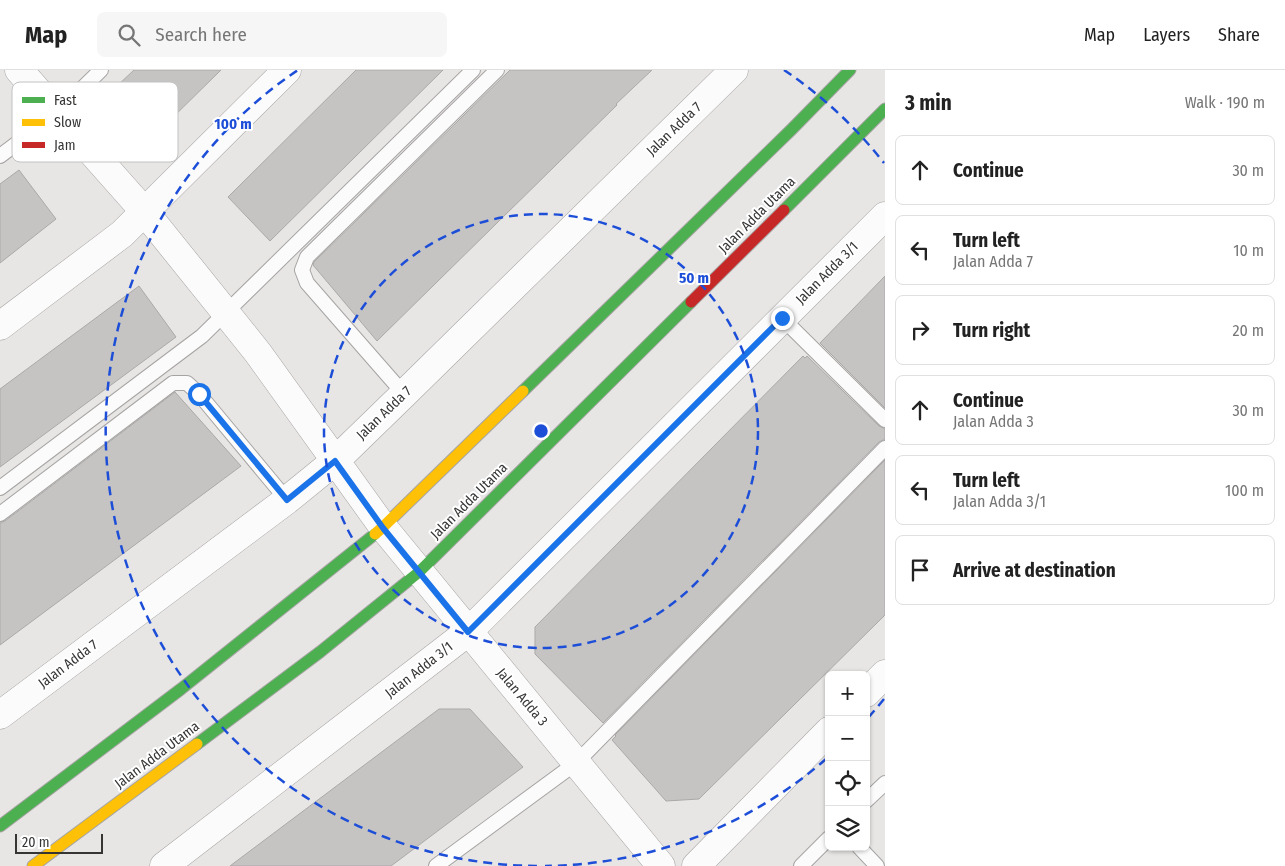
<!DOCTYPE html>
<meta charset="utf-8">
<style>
:root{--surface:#fff;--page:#f6f6f6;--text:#222;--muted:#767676;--line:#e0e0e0}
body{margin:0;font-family:"Fira Sans Condensed",sans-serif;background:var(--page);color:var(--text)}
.controls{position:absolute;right:15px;bottom:15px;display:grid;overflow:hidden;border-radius:8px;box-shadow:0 1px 4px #0004}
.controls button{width:45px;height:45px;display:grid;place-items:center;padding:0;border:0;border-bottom:1px solid var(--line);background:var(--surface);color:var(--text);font:25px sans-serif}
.scale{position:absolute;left:15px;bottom:12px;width:88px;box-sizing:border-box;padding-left:5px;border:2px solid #373534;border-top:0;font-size:14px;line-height:18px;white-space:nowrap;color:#373534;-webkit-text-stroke:4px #fff;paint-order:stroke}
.stop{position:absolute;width:15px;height:15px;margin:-11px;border:4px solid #1a73e8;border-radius:50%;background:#fff}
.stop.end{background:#1a73e8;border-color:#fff;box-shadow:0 1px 5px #0008}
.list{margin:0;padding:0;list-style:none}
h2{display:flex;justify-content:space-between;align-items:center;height:65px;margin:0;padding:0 20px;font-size:21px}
h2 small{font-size:16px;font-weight:400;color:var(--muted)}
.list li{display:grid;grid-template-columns:32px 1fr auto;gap:15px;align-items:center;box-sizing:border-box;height:70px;margin:0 10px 10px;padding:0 10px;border:1px solid var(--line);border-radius:8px}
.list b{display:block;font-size:19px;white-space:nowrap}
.list p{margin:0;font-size:16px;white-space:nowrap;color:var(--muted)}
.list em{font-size:16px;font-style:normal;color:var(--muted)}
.icon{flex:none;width:28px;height:28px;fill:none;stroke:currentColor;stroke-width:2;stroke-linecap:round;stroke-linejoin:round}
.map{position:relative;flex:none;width:885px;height:796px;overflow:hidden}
header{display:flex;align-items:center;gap:30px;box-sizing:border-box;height:70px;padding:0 25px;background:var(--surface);border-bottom:1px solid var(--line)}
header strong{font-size:24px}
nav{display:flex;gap:28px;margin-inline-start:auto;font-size:18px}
.search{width:350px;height:45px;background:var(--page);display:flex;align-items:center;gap:12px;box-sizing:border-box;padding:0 18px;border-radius:8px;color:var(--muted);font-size:19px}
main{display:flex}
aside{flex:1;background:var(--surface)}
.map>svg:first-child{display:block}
.building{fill:#c6c4c3;stroke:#aaa9a8}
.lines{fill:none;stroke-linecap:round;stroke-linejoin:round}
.lane-casing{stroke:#a6a4a3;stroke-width:16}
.street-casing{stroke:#a6a4a3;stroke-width:29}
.fast-casing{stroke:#a6a4a3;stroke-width:13}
.slow-casing{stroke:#a6a4a3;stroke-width:13}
.jam-casing{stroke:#a6a4a3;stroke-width:13}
.lane{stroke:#fcfbfb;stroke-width:14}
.street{stroke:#fcfbfb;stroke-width:28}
.fast{stroke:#4caf50;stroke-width:11}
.slow{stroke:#ffc107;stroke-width:11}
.jam{stroke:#c62828;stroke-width:11}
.route{stroke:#1a73e8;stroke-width:6}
.ring{fill:none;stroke:#1d4ed8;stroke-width:2.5;stroke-dasharray:9 6}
.labels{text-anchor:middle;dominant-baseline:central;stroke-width:4;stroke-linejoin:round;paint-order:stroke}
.street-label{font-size:14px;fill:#373534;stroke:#fff}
.key{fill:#fff;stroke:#c3c2c2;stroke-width:1}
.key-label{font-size:14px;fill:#373534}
.centre{fill:#1d4ed8;stroke:#fff;stroke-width:2.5}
.ring-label{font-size:15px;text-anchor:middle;font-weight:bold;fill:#1d4ed8;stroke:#fff;stroke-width:4;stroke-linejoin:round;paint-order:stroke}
</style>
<header>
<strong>Map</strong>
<div class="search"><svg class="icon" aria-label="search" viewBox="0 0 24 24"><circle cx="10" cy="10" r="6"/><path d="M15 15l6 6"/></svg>Search here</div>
<nav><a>Map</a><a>Layers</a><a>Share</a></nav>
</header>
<main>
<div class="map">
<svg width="885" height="796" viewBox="0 0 885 796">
<rect width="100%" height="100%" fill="#e8e6e4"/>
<path class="building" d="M 134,0 L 221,0 L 161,59 L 118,15 Z
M 356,0 L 443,0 L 270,171 L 228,127 Z
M 510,0 L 652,0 L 616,34 L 617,35 L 377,271 L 313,195 L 314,192 Z
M 19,100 L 56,149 L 0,193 L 0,114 Z
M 885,206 L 885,338 L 820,273 Z
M 139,216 L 176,267 L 0,397 L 0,319 Z
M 803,286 L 805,288 L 807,286 L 879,356 L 885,359 L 885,369 L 879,372 L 603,653 L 535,584 L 535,557 Z
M 175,322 L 241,396 L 0,575 L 0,453 L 5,451 Z
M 885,390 L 885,545 L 699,729 L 666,731 L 612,670 L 616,666 L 615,665 Z
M 439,639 L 470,639 L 523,697 L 391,796 L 230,796 Z"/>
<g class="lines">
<defs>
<path id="lane" d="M 0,86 L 57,43 L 101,0
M 782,248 L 885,350
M 404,324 L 307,213 L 302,200 L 307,187 L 497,0
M 0,418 L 202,266 L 473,0
M 0,444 L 173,313 L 187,313 L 199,324 L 287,430
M 866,731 L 885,713
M 859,777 L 877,796
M 436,796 L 576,693 L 885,378
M 801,796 L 829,768"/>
<path id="street" d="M 19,0 L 144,141 L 226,243 L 258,283 L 383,457 L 661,796
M 0,256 L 122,164 L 287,0
M 866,623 L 885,604
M 0,645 L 287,430 L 335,391 L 404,324 L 734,0
M 164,796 L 468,562 L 885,146
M 696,796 L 829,661"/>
<path id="fast" d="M 784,140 L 885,39
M 523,321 L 792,59 L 850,0
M 197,674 L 320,582 L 419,502 L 691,232
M 0,756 L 181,619 L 375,464"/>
<path id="slow" d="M 375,464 L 383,457 L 523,321
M 33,796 L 197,674"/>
<path id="jam" d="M 691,232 L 784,140"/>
</defs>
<use href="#lane" class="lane-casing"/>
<use href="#street" class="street-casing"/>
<use href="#fast" class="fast-casing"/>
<use href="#slow" class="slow-casing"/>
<use href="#jam" class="jam-casing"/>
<use href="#lane" class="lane"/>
<use href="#street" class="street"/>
<use href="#fast" class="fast"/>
<use href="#slow" class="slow"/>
<use href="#jam" class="jam"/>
</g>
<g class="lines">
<path class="route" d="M 199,324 L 287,430 L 335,391 L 383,458 L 468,562 L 782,248"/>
</g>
<g class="ring">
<circle cx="541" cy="361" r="217"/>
<path d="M884 629A435 435 0 0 1 867 649M826 689A435 435 0 0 1 545 796M537 796A435 435 0 0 1 298 0M784 0A435 435 0 0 1 884 93"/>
</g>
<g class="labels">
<g class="street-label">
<text transform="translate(674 59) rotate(-44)">Jalan Adda 7</text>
<text transform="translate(757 145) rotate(-45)">Jalan Adda Utama</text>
<text transform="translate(827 203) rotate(-45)">Jalan Adda 3/1</text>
<text transform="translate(384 343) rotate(-44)">Jalan Adda 7</text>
<text transform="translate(469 431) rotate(-45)">Jalan Adda Utama</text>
<text transform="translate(68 594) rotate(-37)">Jalan Adda 7</text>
<text transform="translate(419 600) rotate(-38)">Jalan Adda 3/1</text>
<text transform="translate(522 627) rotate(50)">Jalan Adda 3</text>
<text transform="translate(157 685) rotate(-37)">Jalan Adda Utama</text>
</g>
</g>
<rect x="12" y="12" width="166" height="80" rx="8" class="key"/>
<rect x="22" y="27" width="23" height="6" fill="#4caf50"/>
<rect x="22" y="49" width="23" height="7" fill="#ffc107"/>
<rect x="22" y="72" width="23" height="6" fill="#c62828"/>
<g class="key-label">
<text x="54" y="35">Fast</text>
<text x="54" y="57">Slow</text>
<text x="54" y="80">Jam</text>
</g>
<circle cx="541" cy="361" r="8" class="centre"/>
<g class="ring-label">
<text x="233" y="59">100 m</text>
<text x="694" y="213">50 m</text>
</g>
</svg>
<div class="controls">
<button>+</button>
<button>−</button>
<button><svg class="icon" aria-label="locate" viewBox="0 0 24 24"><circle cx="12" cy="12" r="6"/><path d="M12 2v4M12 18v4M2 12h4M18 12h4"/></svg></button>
<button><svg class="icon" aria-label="layers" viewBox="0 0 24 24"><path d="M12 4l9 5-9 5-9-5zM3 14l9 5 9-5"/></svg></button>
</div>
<div class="scale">20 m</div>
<div class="stop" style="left:199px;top:324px"></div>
<div class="stop end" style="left:782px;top:248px"></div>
</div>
<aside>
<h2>3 min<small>Walk · 190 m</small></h2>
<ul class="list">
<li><svg class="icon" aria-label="ahead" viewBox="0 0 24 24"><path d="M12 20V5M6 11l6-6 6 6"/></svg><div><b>Continue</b></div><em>30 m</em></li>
<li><svg class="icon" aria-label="left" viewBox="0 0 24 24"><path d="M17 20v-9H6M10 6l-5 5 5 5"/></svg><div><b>Turn left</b><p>Jalan Adda 7</p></div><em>10 m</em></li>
<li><svg class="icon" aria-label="right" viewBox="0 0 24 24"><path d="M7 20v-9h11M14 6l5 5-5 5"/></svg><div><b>Turn right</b></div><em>20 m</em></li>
<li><svg class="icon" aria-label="ahead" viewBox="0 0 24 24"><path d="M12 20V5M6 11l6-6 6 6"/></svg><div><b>Continue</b><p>Jalan Adda 3</p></div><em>30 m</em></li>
<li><svg class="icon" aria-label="left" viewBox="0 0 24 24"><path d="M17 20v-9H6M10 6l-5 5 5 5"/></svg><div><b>Turn left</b><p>Jalan Adda 3/1</p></div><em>100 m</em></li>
<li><svg class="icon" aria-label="arrive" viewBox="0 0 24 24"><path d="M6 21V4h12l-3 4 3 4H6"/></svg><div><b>Arrive at destination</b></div></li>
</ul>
</aside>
</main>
